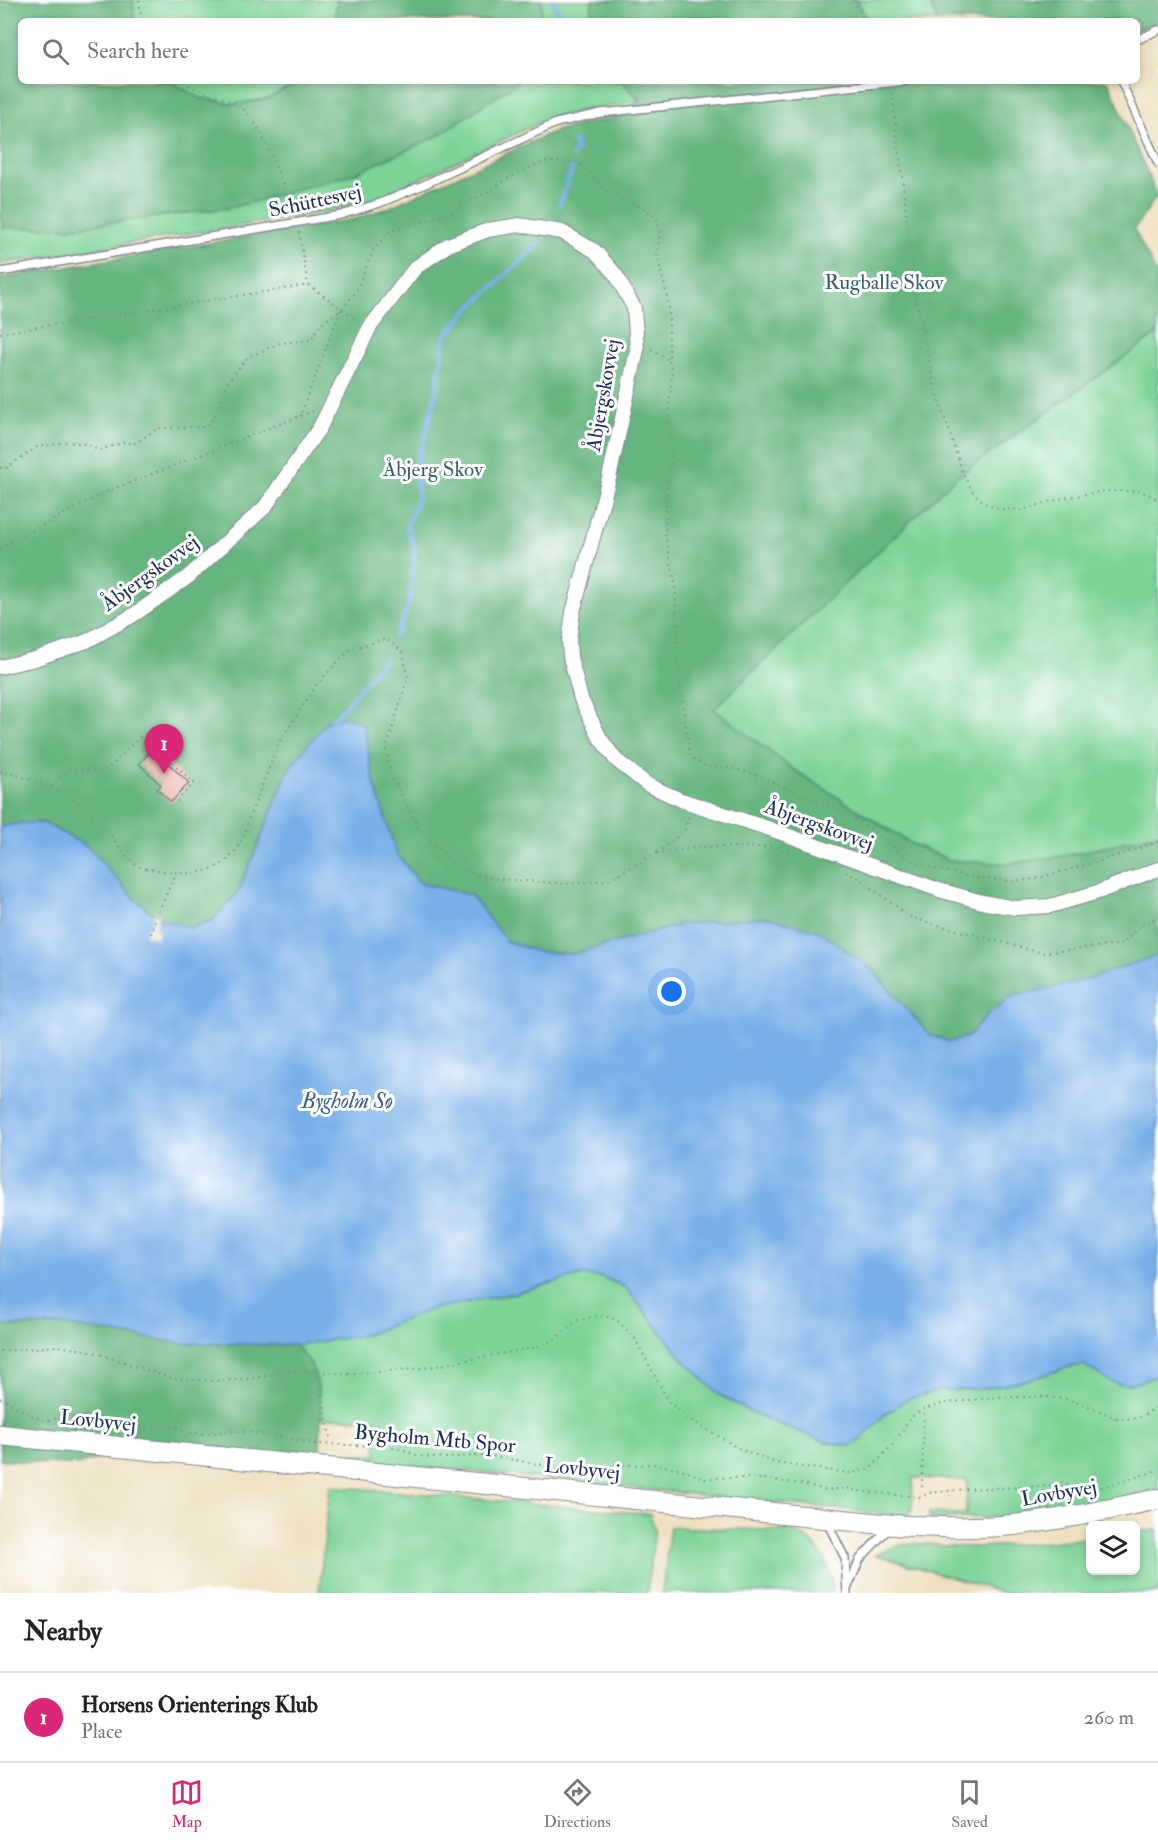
<!DOCTYPE html>
<meta charset="utf-8">
<style>
:root{--surface:#fff;--page:#f6f6f6;--text:#222;--muted:#767676;--line:#e0e0e0;--accent:#db2777}
body{margin:0;font-family:"IM FELL Double Pica",serif;background:var(--page);color:var(--text)}
.controls{position:absolute;right:18px;bottom:18px;display:grid;overflow:hidden;border-radius:9px;box-shadow:0 3px 9px #0003}
.controls button{width:54px;height:54px;display:grid;place-items:center;padding:0;border:0;border-bottom:2px solid var(--line);background:var(--surface);color:var(--text);font:30px sans-serif}
.you{position:absolute;left:672px;top:992px;width:21px;height:21px;margin:-15px;border:4px solid #fff;border-radius:50%;background:#1a73e8;box-shadow:0 0 0 9px #1a73e833}
.badge{display:grid;place-items:center;width:39px;height:39px;border-radius:50%;background:var(--accent);color:#fff;font-size:20px;font-weight:700}
.pin{position:absolute;translate:-50% -50px;filter:drop-shadow(0 2px 3px #0008)}
.pin::after{content:'';position:absolute;top:32px;width:21px;height:18px;background:inherit;clip-path:polygon(0 0,100% 0,50% 100%)}
.list{margin:0;padding:0;list-style:none}
h2{display:flex;justify-content:space-between;align-items:center;height:78px;margin:0;padding:0 24px;font-size:26px}
h2 small{font-size:20px;font-weight:400;color:var(--muted)}
.list li{display:grid;grid-template-columns:39px 1fr auto;gap:18px;align-items:center;box-sizing:border-box;height:90px;padding:0 24px;border-top:2px solid var(--line)}
.list b{display:block;font-size:22px;white-space:nowrap}
.list p{margin:0;font-size:20px;white-space:nowrap;color:var(--muted)}
.list em{font-size:20px;font-style:normal;color:var(--muted)}
.icon{flex:none;width:33px;height:33px;fill:none;stroke:currentColor;stroke-width:2;stroke-linecap:round;stroke-linejoin:round}
.map{position:relative;flex:none;width:1158px;height:1593px;overflow:hidden}
.search{position:absolute;background:var(--surface);box-shadow:0 3px 9px #0003;left:18px;right:18px;top:18px;height:66px;display:flex;align-items:center;gap:15px;box-sizing:border-box;padding:0 21px;border-radius:9px;color:var(--muted);font-size:22px}
.sheet{height:168px;background:var(--surface)}
nav{display:flex;justify-content:space-around;align-items:center;box-sizing:border-box;height:84px;border-top:2px solid var(--line);background:var(--surface);font-size:16px;color:var(--muted)}
nav a{display:grid;justify-items:center;gap:3px}
nav .on{color:var(--accent)}
.map>svg:first-child{display:block}
.green{fill:#7dd396;stroke:#4c817a;stroke-width:1.5}
.forest{fill:#66b57f;stroke:#40726e;stroke-width:1.5}
.water{fill:#79b0e8;stroke:#4a70a3;stroke-width:1.5}
.pier{fill:#eee0c0}
.lines{fill:none;stroke-linecap:round;stroke-linejoin:round}
.stream{stroke:#79b0e8;stroke-width:4.5}
.building{fill:#edaea5}
.lane-casing{stroke:#84888f;stroke-width:10}
.street-casing{stroke:#84888f;stroke-width:16}
.secondary-casing{stroke:#84888f;stroke-width:22}
.path{stroke:#84888f;stroke-width:2;stroke-dasharray:1.5 4.5;stroke-linecap:butt}
.lane{stroke:#fff;stroke-width:7}
.street{stroke:#fff;stroke-width:14}
.secondary{stroke:#fff;stroke-width:20}
.labels{text-anchor:middle;dominant-baseline:central;stroke-width:6;stroke-linejoin:round;paint-order:stroke}
.street-label{font-size:21px;fill:#1b2f5e;stroke:#fff}
.park-label{font-size:21px;fill:#38606f;stroke:#fff}
.water-label{font-size:22px;font-style:italic;fill:#3c5c8e;stroke:#fff}
</style>
<div class="map">
<svg width="1158" height="1593" viewBox="0 0 1158 1593">
<rect width="100%" height="100%" fill="#fff"/>
<filter id="ink" filterUnits="userSpaceOnUse"><feTurbulence type="fractalNoise" baseFrequency=".0167" numOctaves="2"/><feDisplacementMap in="SourceGraphic" scale="12" xChannelSelector="R" yChannelSelector="G"/><feConvolveMatrix kernelMatrix="1 2 1 2 8 2 1 2 1" color-interpolation-filters="sRGB"/></filter>
<filter id="wash" filterUnits="userSpaceOnUse"><feTurbulence type="fractalNoise" baseFrequency=".008" numOctaves="4" result="noise"/><feDisplacementMap in="SourceGraphic" scale="24" xChannelSelector="R" yChannelSelector="G"/><feGaussianBlur stdDeviation="1.35" result="paint"/><feColorMatrix in="noise" values="0 0 0 0 0 0 0 0 0 0 0 0 0 0 0 0 0 1.4 0 .05"/><feComposite in="paint" operator="in"/></filter>
<g filter="url(#wash)">
<rect width="100%" height="100%" fill="#eee0c0"/>
<path class="green" d="M 133,0 L 337,0 L 335,21 L 134,21 Z
M 542,0 L 592,0 L 592,21 L 541,21 Z
M 857,0 L 929,0 L 937,21 L 869,21 Z
M 169,81 L 299,81 C 273,102 230,111 198,97 C 188,93 179,86 169,81 Z
M 519,81 L 622,81 L 640,101 L 552,117 L 383,196 L 325,212 L 0,264 L 0,227 L 68,228 L 234,207 L 434,138 Z
M 1158,333 L 1158,834 L 1070,855 L 1007,864 L 949,860 L 910,843 L 794,770 L 713,709 L 954,479 Z
M 582,1275 L 602,1277 L 625,1287 L 681,1357 L 718,1394 L 756,1415 L 827,1442 L 849,1446 L 859,1441 L 884,1415 L 909,1398 L 942,1390 L 983,1389 L 1035,1378 L 1068,1367 L 1084,1365 C 1117,1386 1120,1391 1158,1375 L 1158,1491 L 1035,1516 L 930,1519 L 929,1513 L 966,1514 L 967,1480 L 913,1478 L 912,1512 L 904,1516 L 479,1472 L 336,1462 L 336,1454 L 376,1455 L 377,1419 L 321,1418 L 319,1400 L 311,1364 L 295,1345 L 365,1335 L 431,1309 L 515,1293 Z
M 330,1486 L 650,1514 L 655,1529 L 647,1593 L 319,1593 Z
M 670,1527 L 793,1531 C 798,1534 806,1537 810,1541 C 824,1553 834,1576 832,1593 L 662,1593 Z
M 1158,1530 L 1158,1593 L 1004,1593 L 876,1555 C 914,1534 928,1548 966,1547 C 1007,1547 1049,1542 1090,1538 L 1090,1570 L 1136,1570 L 1136,1532 Z"/>
<path class="forest" d="M 0,0 L 133,0 L 134,21 L 21,21 L 21,81 L 169,81 L 200,98 L 233,104 L 267,99 L 299,81 L 519,81 L 434,138 L 353,174 L 234,207 L 68,228 L 1,228 Z
M 337,0 L 542,0 L 541,21 L 335,21 Z
M 592,0 L 857,0 L 869,21 L 592,21 Z
M 929,0 L 1158,0 L 1158,21 L 1137,31 L 1137,21 L 937,21 Z
M 622,81 L 1108,81 L 1157,196 L 1134,229 L 1158,277 L 1158,333 L 954,479 L 714,709 L 794,770 L 910,843 L 949,860 L 1007,864 L 1070,855 L 1158,834 L 1158,955 L 1156,957 L 990,1012 L 969,1036 L 950,1042 L 930,1035 L 872,970 L 684,924 L 572,954 L 539,952 L 506,941 L 470,895 L 420,883 L 396,853 L 374,782 L 363,724 L 290,767 L 239,891 L 213,920 L 191,928 L 160,919 L 136,900 L 87,846 L 44,823 L 22,823 L 0,827 L 0,278 L 355,219 L 390,207 L 557,130 L 620,116 L 640,101 Z
M 0,1324 L 9,1326 L 63,1325 L 179,1343 L 295,1345 C 300,1351 306,1357 310,1363 C 323,1386 321,1428 320,1454 L 314,1458 L 157,1441 L 77,1465 L 0,1460 Z"/>
<path class="water" d="M 346,717 L 363,724 L 374,782 L 396,853 L 420,883 L 471,895 L 506,941 L 539,952 L 572,954 L 684,924 L 768,917 L 821,932 L 872,970 L 930,1035 L 950,1042 L 969,1036 L 990,1012 L 1013,996 L 1089,979 L 1158,955 L 1158,1375 C 1120,1391 1117,1386 1084,1365 L 1068,1367 L 1035,1378 L 983,1389 L 942,1390 L 909,1398 L 884,1415 L 859,1441 L 849,1446 L 826,1442 L 756,1415 L 718,1394 L 681,1357 L 625,1287 L 602,1277 L 581,1275 L 515,1293 L 431,1309 L 365,1335 L 295,1345 L 179,1343 L 63,1325 L 9,1326 L 0,1324 L 0,827 L 22,823 L 44,823 L 87,846 L 136,900 L 160,919 L 192,928 L 213,920 L 239,891 L 290,767 L 327,721 Z"/>
<path class="pier" d="M 155,912 L 159,914 L 155,929 L 159,930 L 157,938 L 145,935 L 147,927 L 151,928 Z"/>
<g class="lines">
<path class="stream" d="M 552,0 L 563,21
M 573,156 L 577,149 L 574,141
M 560,204 L 572,168
M 395,637 L 409,605 L 415,550 L 407,526 L 418,496 L 415,467 L 425,438 L 436,392 L 445,336 L 468,310 L 540,243
M 334,718 L 386,658"/>
</g>
<g id="blocks">
<path class="building" d="M 153,749 L 189,783 L 171,802 L 157,789 L 161,785 L 139,764 Z"/>
</g>
</g>
<g filter="url(#ink)">
<use href="#blocks" fill-opacity="0" stroke="#84888f" stroke-width="1.5"/>
<g class="lines">
<defs>
<path id="lane" d="M 1137,40 L 1158,30
M 1121,81 L 1158,163
M 0,272 L 341,215 L 380,203 L 421,186 L 556,123 L 601,113 L 906,81
M 826,1520 L 845,1558 L 847,1593
M 848,1587 L 860,1559 L 889,1528"/>
<path id="street" d="M 0,667 L 35,659 L 87,641 L 132,616 L 188,577 L 265,507 L 320,427 L 370,327 L 415,268 L 448,245 L 488,230 L 519,225 L 562,232 L 595,251 L 616,275 L 634,308 L 637,350 L 609,478 L 573,612 L 569,641 L 570,657 L 581,699 L 600,738 L 616,760 L 648,785 L 681,800 L 770,829 L 939,890 L 982,902 L 1015,908 L 1050,906 L 1098,892 L 1158,869"/>
<path id="secondary" d="M 0,1435 L 893,1525 C 932,1527 973,1529 1013,1525 C 1062,1520 1110,1509 1158,1499"/>
</defs>
<use href="#lane" class="lane-casing"/>
<use href="#street" class="street-casing"/>
<use href="#secondary" class="secondary-casing"/>
<path class="path" d="M 139,0 L 142,21
M 853,0 L 864,21
M 184,81 C 201,95 227,96 242,108 C 263,124 283,187 293,212
M 892,93 L 917,303 L 934,384 L 963,474 L 973,492 L 984,503 L 1002,509 L 1022,510 L 1063,498 L 1106,491 L 1140,491 L 1158,499
M 299,232 L 308,285
M 0,333 L 308,285 L 358,320
M 651,349 L 669,360
M 313,411 L 300,416 L 341,310
M 0,468 L 6,468 L 37,447 L 69,442 L 85,444 L 99,450 L 125,442 L 134,444 L 158,428 L 203,427 L 210,423 L 219,409 L 228,381 L 248,357 L 280,343 L 311,340 L 320,324 L 341,310 L 355,293 L 373,251 L 390,231 L 448,214 L 489,191 L 512,176 L 531,167 L 545,162 L 577,162 L 587,169 L 603,190 L 647,210 L 657,218 L 660,234 L 657,255 L 669,305 L 669,360 L 672,374 L 669,406 L 672,454 L 666,500 L 665,535 L 675,582 L 679,677 L 690,756 L 706,767 L 730,768 L 752,773 L 846,814 L 866,826 L 909,859 L 936,869 L 978,878 L 1011,881 L 1035,879 L 1100,861 L 1158,842
M 0,548 L 106,492 L 300,416
M 0,772 C 28,774 79,798 98,819 C 107,829 126,858 136,865 C 142,869 155,869 163,871 C 206,879 239,866 248,820 L 280,741 L 317,684 L 350,649 L 386,639 L 402,651 L 408,677 L 386,750 L 391,775 L 419,828 L 448,858 L 465,871 L 498,879 L 568,884 L 607,880 L 657,853 L 701,847 L 772,847 L 790,852
M 51,786 L 68,770 L 85,769 L 98,772 L 110,767 L 140,737 L 154,745 L 194,783 L 177,801
M 657,853 L 684,831 L 689,816
M 846,872 L 857,877 L 912,918 L 1042,953 L 1123,944 L 1140,926 L 1158,916
M 151,934 L 158,912 L 176,873
M 0,1351 L 58,1346 L 91,1351 L 174,1379 L 216,1381 L 248,1379 L 295,1371 L 352,1374 L 424,1368 L 537,1347 L 557,1338 L 578,1320 L 598,1316 L 608,1317 L 617,1320 L 634,1337 L 669,1402 L 686,1417 L 738,1448 L 776,1463 L 849,1473 L 870,1469 L 895,1442 L 911,1417 L 924,1409 L 945,1403 L 999,1397 L 1048,1397 L 1065,1399 L 1086,1405 L 1116,1418 L 1133,1419 L 1141,1417 L 1158,1406
M 317,1371 L 330,1437
M 0,1398 L 39,1419 L 47,1421 L 62,1417 L 97,1416 L 112,1425 L 131,1428 L 176,1426 L 188,1436 L 193,1432 L 203,1434 L 233,1431 L 275,1435 L 317,1444 L 376,1446 L 401,1449 L 419,1456 L 447,1458 L 486,1455 L 560,1468 L 577,1465 L 588,1467 L 653,1464 L 681,1469 L 705,1479 L 713,1478 L 753,1478 L 802,1484 L 826,1490 L 846,1488 L 864,1492 L 921,1497 L 928,1493 L 967,1489 L 1046,1486 L 1061,1482 L 1081,1490 L 1095,1489 L 1150,1473 L 1158,1469
M 922,1487 L 924,1409"/>
<use href="#lane" class="lane"/>
<use href="#street" class="street"/>
<use href="#secondary" class="secondary"/>
</g>
</g>
<g class="labels">
<g class="street-label">
<text transform="translate(315 201) rotate(-12)">Schüttesvej</text>
<text transform="translate(603 395) rotate(-80)">Åbjergskovvej</text>
<text transform="translate(150 573) rotate(-36)">Åbjergskovvej</text>
<text transform="translate(819 825) rotate(20)">Åbjergskovvej</text>
<text transform="translate(98 1421) rotate(6)">Lovbyvej</text>
<text transform="translate(435 1439) rotate(5)">Bygholm Mtb Spor</text>
<text transform="translate(582 1469) rotate(6)">Lovbyvej</text>
<text transform="translate(1059 1493) rotate(-10)">Lovbyvej</text>
</g>
<g class="park-label">
<text x="884" y="282">Rugballe Skov</text>
<text x="433" y="469">Åbjerg Skov</text>
</g>
<g class="water-label">
<text x="347" y="1101">Bygholm Sø</text>
</g>
</g>
</svg>
<div class="controls">
<button><svg class="icon" aria-label="layers" viewBox="0 0 24 24"><path d="M12 4l9 5-9 5-9-5zM3 14l9 5 9-5"/></svg></button>
</div>
<div class="you"></div>
<div class="pin badge" style="left:164px;top:774px">1</div>
<div class="search"><svg class="icon" aria-label="search" viewBox="0 0 24 24"><circle cx="10" cy="10" r="6"/><path d="M15 15l6 6"/></svg>Search here</div>
</div>
<section class="sheet">
<h2>Nearby<small></small></h2>
<ul class="list">
<li><span class="badge">1</span><div><b>Horsens Orienterings Klub</b><p>Place</p></div><em>260 m</em></li>
</ul>
</section>
<nav>
<a class="on"><svg class="icon" aria-label="map" viewBox="0 0 24 24"><path d="M3 6l6-2 6 2 6-2v14l-6 2-6-2-6 2zM9 4v14M15 6v14"/></svg>Map</a>
<a><svg class="icon" aria-label="directions" viewBox="0 0 24 24"><path d="M12 3l9 9-9 9-9-9zM9 14v-3h6M13 9l2 2-2 2"/></svg>Directions</a>
<a><svg class="icon" aria-label="saved" viewBox="0 0 24 24"><path d="M7 4h10v16l-5-4-5 4z"/></svg>Saved</a>
</nav>
